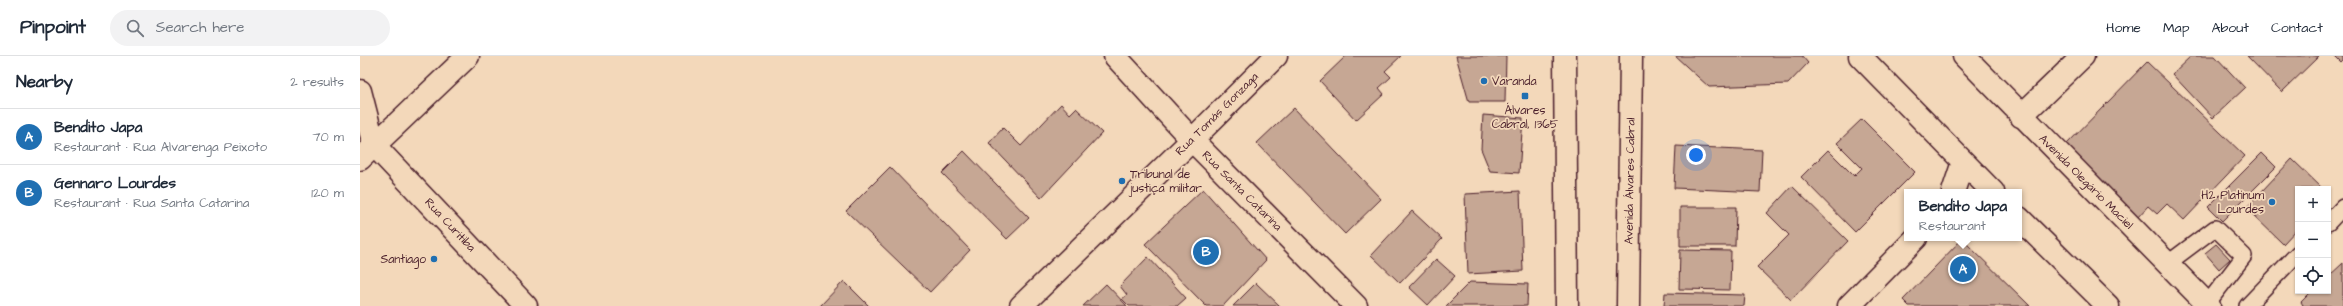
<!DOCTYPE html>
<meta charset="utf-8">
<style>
:root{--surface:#fff;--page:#f2f2f3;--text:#1f2937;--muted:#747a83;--line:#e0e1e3;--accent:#1f6fb2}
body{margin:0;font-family:"Architects Daughter",sans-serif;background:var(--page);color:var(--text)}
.controls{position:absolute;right:12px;bottom:12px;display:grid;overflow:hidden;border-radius:0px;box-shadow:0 1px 3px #0004}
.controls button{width:36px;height:36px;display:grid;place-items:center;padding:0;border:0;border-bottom:1px solid var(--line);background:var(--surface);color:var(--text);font:20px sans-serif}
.you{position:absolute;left:1336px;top:99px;width:14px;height:14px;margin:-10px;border:3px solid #fff;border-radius:50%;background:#1a73e8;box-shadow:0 0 0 6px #1a73e833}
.badge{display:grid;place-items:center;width:26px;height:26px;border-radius:50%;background:var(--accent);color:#fff;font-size:13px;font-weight:700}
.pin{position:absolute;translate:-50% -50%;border:2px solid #fff;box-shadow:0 1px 4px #0006}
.popup{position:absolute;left:1544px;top:133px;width:118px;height:52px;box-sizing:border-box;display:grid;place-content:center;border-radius:0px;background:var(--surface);filter:drop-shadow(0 1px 3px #0005);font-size:13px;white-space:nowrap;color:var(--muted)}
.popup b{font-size:15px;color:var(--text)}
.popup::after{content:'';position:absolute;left:50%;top:100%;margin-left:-8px;border:8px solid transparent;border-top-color:var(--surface)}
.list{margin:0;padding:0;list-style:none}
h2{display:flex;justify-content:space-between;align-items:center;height:52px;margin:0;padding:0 16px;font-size:17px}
h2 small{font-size:13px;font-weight:400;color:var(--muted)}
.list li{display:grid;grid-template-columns:26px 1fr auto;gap:12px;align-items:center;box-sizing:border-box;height:56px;padding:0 16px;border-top:1px solid var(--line)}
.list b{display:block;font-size:15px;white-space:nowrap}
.list p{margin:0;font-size:13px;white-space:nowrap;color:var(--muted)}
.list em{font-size:13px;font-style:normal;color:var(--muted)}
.icon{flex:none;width:22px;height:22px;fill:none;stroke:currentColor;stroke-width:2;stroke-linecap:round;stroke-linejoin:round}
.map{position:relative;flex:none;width:1983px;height:250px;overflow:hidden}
header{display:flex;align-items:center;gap:24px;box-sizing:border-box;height:56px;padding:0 20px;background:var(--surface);border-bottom:1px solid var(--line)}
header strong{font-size:19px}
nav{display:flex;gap:22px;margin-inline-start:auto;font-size:14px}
.search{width:280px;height:36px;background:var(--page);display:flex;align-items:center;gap:10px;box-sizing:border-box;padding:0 14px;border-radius:22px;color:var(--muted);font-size:15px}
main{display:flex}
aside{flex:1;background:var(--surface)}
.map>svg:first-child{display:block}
.building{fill:#c6a794;stroke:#4a1f2b}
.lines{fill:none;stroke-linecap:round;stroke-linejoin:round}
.service-casing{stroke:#4a1f2b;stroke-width:18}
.minor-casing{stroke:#4a1f2b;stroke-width:25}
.tertiary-casing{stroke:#4a1f2b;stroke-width:25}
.secondary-casing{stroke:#4a1f2b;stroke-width:25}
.service{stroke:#f3d8ba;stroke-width:15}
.minor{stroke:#f3d8ba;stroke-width:22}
.tertiary{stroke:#f3d8ba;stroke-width:22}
.secondary{stroke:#f3d8ba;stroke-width:22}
.poi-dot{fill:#1f6fb2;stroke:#f3d8ba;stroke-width:1.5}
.labels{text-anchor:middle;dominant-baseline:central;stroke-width:3.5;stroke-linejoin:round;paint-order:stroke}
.poi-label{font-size:12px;fill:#4a1f2b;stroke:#f3d8ba;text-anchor:start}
.street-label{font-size:12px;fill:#4a1f2b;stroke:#f3d8ba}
</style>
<header>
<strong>Pinpoint</strong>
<div class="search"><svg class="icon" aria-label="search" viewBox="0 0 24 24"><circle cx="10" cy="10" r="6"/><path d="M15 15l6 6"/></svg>Search here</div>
<nav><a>Home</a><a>Map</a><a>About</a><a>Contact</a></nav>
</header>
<main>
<aside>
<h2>Nearby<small>2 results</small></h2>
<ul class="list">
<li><span class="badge">A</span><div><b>Bendito Japa</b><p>Restaurant · Rua Alvarenga Peixoto</p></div><em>70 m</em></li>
<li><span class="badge">B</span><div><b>Gennaro Lourdes</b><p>Restaurant · Rua Santa Catarina</p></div><em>120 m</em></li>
</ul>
</aside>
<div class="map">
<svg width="1983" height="250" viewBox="0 0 1983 250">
<rect width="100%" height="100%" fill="#f3d8ba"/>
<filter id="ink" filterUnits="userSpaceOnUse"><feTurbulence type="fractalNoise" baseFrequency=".025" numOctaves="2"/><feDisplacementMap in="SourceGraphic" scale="8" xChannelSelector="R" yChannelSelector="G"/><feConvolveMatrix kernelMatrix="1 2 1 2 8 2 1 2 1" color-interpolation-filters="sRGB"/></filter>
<g filter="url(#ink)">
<path class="building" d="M 986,0 L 1041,0 L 1025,15 L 1031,21 L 1019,32 L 1024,38 L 996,64 L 960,25 Z
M 1096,0 L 1146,0 L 1145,46 L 1109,46 Z
M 1315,0 L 1442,0 L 1448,7 L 1428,28 L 1349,31 Z
M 1831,0 L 1855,0 L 1885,32 L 1853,62 L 1812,18 Z
M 1887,0 L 1959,0 L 1922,36 Z
M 1975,0 L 1983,0 L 1983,4 L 1981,6 Z
M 1787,6 L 1885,100 L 1824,164 L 1807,148 L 1797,158 L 1788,150 L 1777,162 L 1704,91 Z
M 701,48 L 710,58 L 716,52 L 742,77 L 681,142 L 629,87 L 643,72 L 661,90 Z
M 934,52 L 1021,143 L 985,178 L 897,87 Z
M 1123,59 L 1163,62 L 1159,117 L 1130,115 L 1121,93 Z
M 1502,63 L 1555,116 L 1495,176 L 1441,121 L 1468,94 L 1494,120 L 1502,112 L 1477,87 Z
M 1316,90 L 1402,94 L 1400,136 L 1314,132 Z
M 604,95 L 669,162 L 647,183 L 582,117 Z
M 1902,97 L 1916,111 L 1862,165 L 1848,151 Z
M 1932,103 L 1963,133 L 1938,133 L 1938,172 L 1923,188 L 1886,152 Z
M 530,111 L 610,194 L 570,236 L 486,155 Z
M 1432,130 L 1488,185 L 1431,244 L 1397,211 L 1429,179 L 1407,157 Z
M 843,133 L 906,204 L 863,250 L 846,250 L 785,188 Z
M 1160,135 L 1163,215 L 1108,218 L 1105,138 Z
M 1320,151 L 1376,151 L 1375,190 L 1320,190 Z
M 1052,155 L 1082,183 L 1040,227 L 1011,199 Z
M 1602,183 L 1670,250 L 1549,250 L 1543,244 Z
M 1856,188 L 1870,203 L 1859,213 L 1845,197 Z
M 1320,194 L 1371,195 L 1370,234 L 1319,233 Z
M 788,201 L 826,242 L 817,250 L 769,250 L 762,243 L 767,239 L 760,230 Z
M 1076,203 L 1095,220 L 1068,249 L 1049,231 Z
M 1983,207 L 1983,250 L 1942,250 L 1943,249 L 1941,246 L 1952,235 L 1968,235 L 1968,221 Z
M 484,225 L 509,250 L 460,250 Z
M 1110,226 L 1168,228 L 1167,250 L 1086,250 Z
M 896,227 L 920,250 L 873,250 Z
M 746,228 L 767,250 L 723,250 Z
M 1305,237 L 1385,239 L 1384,250 L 1304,250 Z"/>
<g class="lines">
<defs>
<path id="service" d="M 1968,167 L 1983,151
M 1807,208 L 1855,172 L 1884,200 L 1847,248
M 1887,250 L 1938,197"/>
<path id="minor" d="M 916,0 L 832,84 L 996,250
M 1661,60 L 1723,0
M 0,103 L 108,0
M 1593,136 L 1603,106
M 1489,250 L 1556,182"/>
<path id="tertiary" d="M 1205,0 L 1207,250
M 0,35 L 14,89 L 166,250
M 661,250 L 832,84 L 755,0
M 1268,250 L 1271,0"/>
<path id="secondary" d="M 1500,0 L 1633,136
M 1604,0 L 1849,250
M 1659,162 L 1748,250"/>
</defs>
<use href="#service" class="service-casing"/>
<use href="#minor" class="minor-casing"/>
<use href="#tertiary" class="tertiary-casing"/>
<use href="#secondary" class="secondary-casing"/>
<use href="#service" class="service"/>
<use href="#minor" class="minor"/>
<use href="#tertiary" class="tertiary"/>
<use href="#secondary" class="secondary"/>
</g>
</g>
<g class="poi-dot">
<circle cx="1124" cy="25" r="4"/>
<rect x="1161" y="36" width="8" height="8" rx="2"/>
<circle cx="762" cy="125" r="4"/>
<circle cx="1912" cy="146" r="4"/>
<circle cx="74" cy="203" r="4"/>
</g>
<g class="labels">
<g class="poi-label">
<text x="1132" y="25">Varanda</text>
<text x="1165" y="54" text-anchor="middle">Álvares<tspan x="1165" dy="14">Cabral, 1365</tspan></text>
<text x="770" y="118">Tribunal de<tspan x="770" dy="14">justiça militar</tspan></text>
<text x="1904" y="139" text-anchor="end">H2 Platinum<tspan x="1904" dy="14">Lourdes</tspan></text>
<text x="66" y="203" text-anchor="end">Santiago</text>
</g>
<g class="street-label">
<text transform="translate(857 58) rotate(-45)">Rua Tomás Gonzaga</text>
<text transform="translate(1270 125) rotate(-89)">Avenida Álvares Cabral</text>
<text transform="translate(1726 126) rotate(45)">Avenida Olegário Maciel</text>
<text transform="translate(882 135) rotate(45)">Rua Santa Catarina</text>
<text transform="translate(90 169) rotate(47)">Rua Curitiba</text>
</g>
</g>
</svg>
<div class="controls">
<button>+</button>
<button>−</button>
<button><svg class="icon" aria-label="locate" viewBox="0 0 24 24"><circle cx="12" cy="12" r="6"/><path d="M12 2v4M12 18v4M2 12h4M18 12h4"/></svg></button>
</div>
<div class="you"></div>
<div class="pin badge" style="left:1603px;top:213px">A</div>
<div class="popup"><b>Bendito Japa</b>Restaurant</div>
<div class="pin badge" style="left:846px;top:196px">B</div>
</div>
</main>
